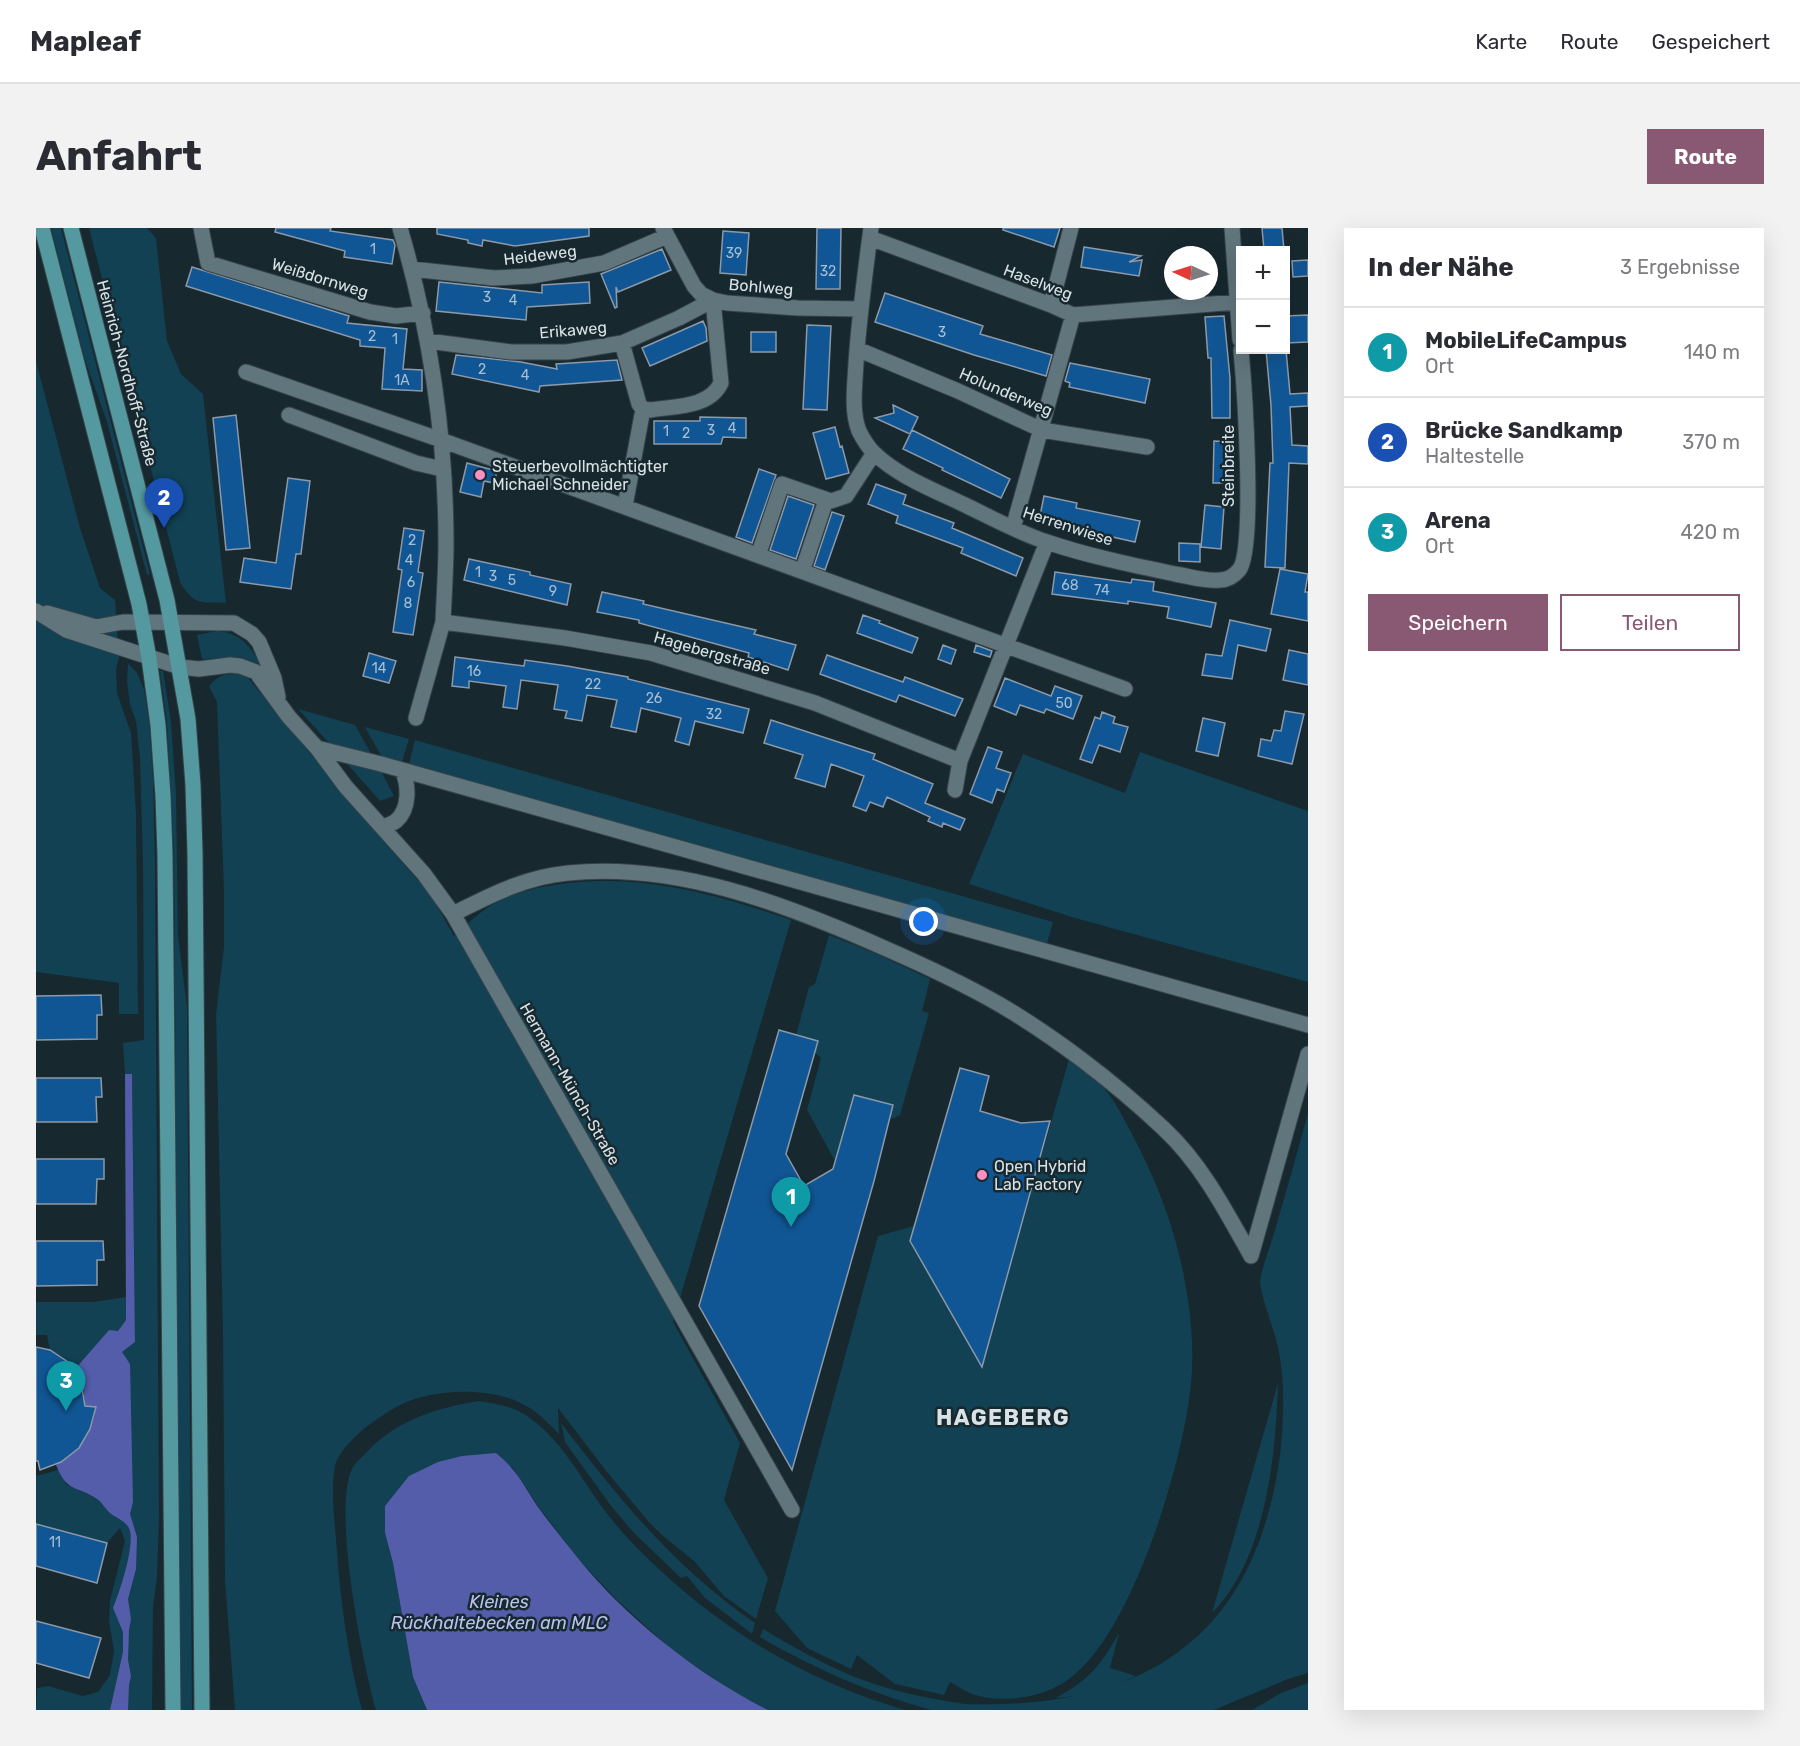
<!DOCTYPE html>
<html lang="de">
<meta charset="utf-8">
<style>
:root{--surface:#fff;--page:#f2f2f3;--text:#2b2b33;--muted:#7c7c81;--line:#e1e1e2;--accent:#895873}
body{margin:0;font-family:Rubik,sans-serif;background:var(--page);color:var(--text)}
.controls{position:absolute;right:18px;top:18px;display:grid;overflow:hidden;border-radius:0px;box-shadow:0 6px 24px #0002}
.controls button{width:54px;height:54px;display:grid;place-items:center;padding:0;border:0;border-bottom:2px solid var(--line);background:var(--surface);color:var(--text);font:30px sans-serif}
.compass{position:absolute;left:1128px;top:18px;width:54px;height:54px;border-radius:50%;background:var(--surface);box-shadow:0 6px 24px #0002;rotate:274deg}
.you{position:absolute;left:888px;top:694px;width:21px;height:21px;margin:-15px;border:4px solid #fff;border-radius:50%;background:#1a73e8;box-shadow:0 0 0 9px #1a73e833}
.badge{display:grid;place-items:center;width:39px;height:39px;border-radius:50%;background:var(--accent);color:#fff;font-size:20px;font-weight:700}
.pin{position:absolute;translate:-50% -50px;filter:drop-shadow(0 2px 3px #0008)}
.pin::after{content:'';position:absolute;top:32px;width:21px;height:18px;background:inherit;clip-path:polygon(0 0,100% 0,50% 100%)}
.list{margin:0;padding:0;list-style:none}
h2{display:flex;justify-content:space-between;align-items:center;height:78px;margin:0;padding:0 24px;font-size:26px}
h2 small{font-size:20px;font-weight:400;color:var(--muted)}
.list li{display:grid;grid-template-columns:39px 1fr auto;gap:18px;align-items:center;box-sizing:border-box;height:90px;padding:0 24px;border-top:2px solid var(--line)}
.list b{display:block;font-size:22px;white-space:nowrap}
.list p{margin:0;font-size:20px;white-space:nowrap;color:var(--muted)}
.list em{font-size:20px;font-style:normal;color:var(--muted)}
.actions{display:flex;gap:12px;padding:18px 24px}
.actions a{flex:1;padding:14px 0;border:2px solid var(--accent);border-radius:0px;text-align:center;font-size:21px;color:var(--accent)}
.actions .main{background:var(--accent);color:#fff}
.map{position:relative;flex:none;width:1272px;height:1482px;overflow:hidden;border-radius:0px}
header{display:flex;align-items:center;gap:36px;box-sizing:border-box;height:84px;padding:0 30px;background:var(--surface);border-bottom:2px solid var(--line)}
header strong{font-size:28px}
nav{display:flex;gap:33px;margin-inline-start:auto;font-size:21px}
.intro{display:flex;align-items:center;justify-content:space-between;box-sizing:border-box;height:144px;padding:0 36px}
h1{margin:0;font-size:42px}
.button{padding:15px 27px;border-radius:0px;background:var(--accent);color:#fff;font-size:21px;font-weight:700}
main{display:flex;gap:36px;padding:0 36px}
aside{flex:1;background:var(--surface);border-radius:0px;box-shadow:0 6px 24px #0002}
.map>svg:first-child{display:block}
.green{fill:#114153}
.water{fill:#545daa}
.building{fill:#115694;stroke:#8c99a8;stroke-width:1.5}
.lines{fill:none;stroke-linecap:round;stroke-linejoin:round}
.minor-casing{stroke:#354349;stroke-width:17}
.major-casing{stroke:#354349;stroke-width:17}
.minor{stroke:#61757d;stroke-width:15}
.major{stroke:#5599a0;stroke-width:15}
.poi-dot{fill:#fc8fc1;stroke:#17282f;stroke-width:2}
.labels{text-anchor:middle;dominant-baseline:central;stroke-width:5;stroke-linejoin:round;paint-order:stroke}
.number-label{font-size:14px;fill:#a6bfd2}
.street-label{font-size:16px;fill:#d8e2e7;stroke:#17282f}
.poi-label{font-size:16px;fill:#d8e2e7;stroke:#17282f;text-anchor:start}
.water-label{font-size:18px;font-style:italic;fill:#bac2ec;stroke:#17282f}
.district-label{font-size:22px;font-weight:bold;letter-spacing:1.5px;fill:#d8e2e7;stroke:#17282f}
</style>
<header>
<strong>Mapleaf</strong>
<nav><a>Karte</a><a>Route</a><a>Gespeichert</a></nav>
</header>
<div class="intro"><h1>Anfahrt</h1><a class="button">Route</a></div>
<main>
<div class="map">
<svg width="1272" height="1482" viewBox="0 0 1272 1482">
<rect width="100%" height="100%" fill="#17282f"/>
<path class="green" d="M 15,0 L 25,0 L 114,346 L 111,347 L 71,194 L 49,132 Z
M 53,0 L 111,0 L 120,10 L 131,113 L 145,146 L 167,166 L 190,375 C 165,374 158,378 144,354 Z
M 0,133 L 44,300 L 64,360 L 79,372 L 83,430 L 80,441 L 81,465 L 95,505 L 100,586 L 102,786 L 83,786 L 83,755 L 0,744 Z
M 181,403 C 204,405 214,417 224,436 L 204,429 L 166,431 L 161,407 Z
M 92,435 L 101,445 L 108,461 L 113,493 L 117,551 L 119,635 L 123,1292 L 121,1349 L 117,1379 L 116,1482 L 0,1482 L 1,1460 L 12,1458 L 47,1468 L 62,1464 L 74,1447 L 78,1423 L 73,1393 L 74,1373 L 89,1313 L 84,1300 L 71,1315 L 0,1296 L 0,1248 L 22,1242 L 30,1256 L 62,1271 L 73,1284 L 88,1294 L 86,1124 L 99,1114 L 96,847 L 89,846 L 87,815 L 108,812 L 107,635 L 104,531 L 100,493 L 94,477 L 91,453 Z
M 124,443 L 127,443 L 135,494 L 140,566 L 142,708 L 151,779 L 156,1482 L 144,1482 L 138,625 L 131,495 Z
M 201,445 L 212,450 L 339,604 L 394,666 L 418,708 C 431,696 444,683 461,674 C 478,665 499,660 518,657 C 599,644 678,665 755,692 L 637,1094 L 704,1215 L 688,1272 L 732,1350 L 720,1391 L 688,1368 L 658,1333 L 626,1307 L 612,1293 L 571,1244 L 522,1180 L 523,1206 C 513,1196 504,1186 492,1179 C 459,1158 398,1160 364,1177 C 355,1181 346,1188 337,1194 C 325,1202 302,1223 299,1238 C 295,1262 298,1287 300,1311 C 304,1368 311,1426 326,1482 L 199,1482 L 189,1352 L 187,1106 L 180,786 L 188,719 L 188,663 L 181,474 L 173,458 C 181,448 188,446 201,445 Z
M 262,481 L 319,497 L 337,529 L 294,516 Z
M 329,499 L 373,511 L 365,537 L 347,531 Z
M 379,512 L 1017,694 L 1010,719 L 373,536 Z
M 1104,524 L 1272,583 L 1272,754 L 1039,690 L 933,656 L 987,526 L 1089,565 Z
M 307,531 L 344,541 L 358,568 L 344,573 Z
M 793,707 L 843,727 L 894,751 L 886,783 L 893,785 L 864,887 L 856,891 L 854,888 L 856,877 L 818,867 L 799,933 L 771,882 L 785,830 L 760,807 L 773,759 L 779,756 Z
M 1033,831 C 1044,841 1058,849 1068,860 C 1079,873 1088,891 1096,906 C 1124,959 1144,1013 1152,1073 C 1157,1104 1158,1141 1153,1172 C 1143,1245 1090,1429 1018,1460 C 997,1470 966,1474 943,1468 C 933,1466 923,1459 914,1454 L 908,1467 L 859,1456 L 821,1427 L 815,1441 L 771,1420 L 739,1383 L 842,1008 L 878,998 L 874,1013 L 946,1138 Z
M 1272,885 L 1272,1445 L 1252,1451 L 1178,1482 L 895,1482 C 835,1465 778,1441 724,1409 L 727,1401 C 755,1418 784,1434 814,1447 C 850,1462 890,1470 929,1476 C 1113,1482 1220,1406 1244,1227 C 1248,1192 1249,1153 1242,1119 C 1239,1105 1224,1065 1224,1054 C 1226,1038 1234,1020 1238,1005 C 1250,965 1261,925 1272,885 Z
M 91,1069 L 90,1092 L 82,1104 L 73,1102 L 39,1141 L 25,1128 L 14,1122 L 11,1107 L 0,1107 L 0,1074 L 56,1074 Z
M 1242,1155 C 1240,1227 1230,1331 1176,1385 Z
M 443,1173 C 460,1176 477,1178 491,1188 C 523,1209 544,1248 566,1279 C 583,1302 604,1324 625,1343 C 695,1408 777,1455 869,1482 L 732,1482 L 705,1469 L 637,1423 L 582,1373 L 543,1332 L 502,1278 L 476,1239 L 349,1305 L 357,1335 L 377,1449 L 391,1482 L 340,1482 C 327,1437 295,1277 317,1239 C 320,1234 326,1229 330,1225 C 360,1192 400,1180 443,1173 Z
M 525,1195 C 584,1272 638,1339 719,1395 L 716,1406 L 669,1370 L 651,1348 L 645,1350 L 597,1304 L 575,1278 L 529,1214 Z
M 1083,1405 L 1074,1440 L 1100,1448 C 1074,1460 1049,1468 1020,1470 C 1054,1451 1064,1438 1083,1405 Z
M 1272,1455 L 1272,1482 L 1216,1482 L 1245,1465 Z"/>
<path class="water" d="M 89,846 L 96,846 L 99,1114 L 86,1124 L 94,1136 L 97,1274 L 94,1286 L 101,1309 L 100,1341 L 92,1371 L 95,1391 L 93,1402 L 92,1432 L 95,1448 L 93,1457 L 92,1482 L 74,1482 L 87,1424 L 87,1404 L 77,1380 C 84,1363 98,1321 94,1303 C 92,1294 80,1290 74,1285 C 69,1281 66,1274 61,1271 C 40,1257 31,1265 20,1237 C 43,1223 56,1206 60,1179 L 49,1178 L 47,1159 L 39,1141 L 73,1102 L 82,1103 L 90,1092 Z
M 460,1225 C 482,1243 487,1257 502,1279 C 514,1296 528,1312 541,1329 C 590,1390 662,1447 732,1482 L 391,1482 L 377,1449 L 357,1335 L 349,1305 L 349,1278 L 373,1248 L 402,1234 L 426,1228 Z"/>
<path class="building" d="M 240,0 L 295,0 L 294,3 L 357,12 L 359,17 L 356,36 L 308,29 L 309,23 L 239,4 Z
M 401,0 L 553,0 L 553,8 L 479,18 L 447,12 L 446,18 L 432,15 L 432,12 L 401,6 Z
M 781,0 L 805,0 L 804,61 L 780,61 Z
M 967,0 L 1024,0 L 1018,19 L 967,2 Z
M 1226,0 L 1246,0 L 1248,22 L 1228,22 Z
M 687,3 L 713,5 L 710,47 L 684,45 Z
M 1048,19 L 1105,28 L 1093,34 L 1106,32 L 1103,48 L 1045,39 Z
M 626,21 L 635,42 L 582,64 L 580,59 L 581,79 L 579,80 L 565,46 Z
M 1272,32 L 1272,48 L 1257,49 L 1256,33 Z
M 156,39 L 313,88 L 311,95 L 371,101 L 367,141 L 386,142 L 386,163 L 346,161 L 349,120 L 324,118 L 324,112 L 150,58 Z
M 403,54 L 506,65 L 506,57 L 553,54 L 554,75 L 491,79 L 490,92 L 400,83 Z
M 849,65 L 947,98 L 944,106 L 1016,127 L 1010,148 L 938,127 L 839,94 Z
M 1272,87 L 1272,114 L 1250,115 L 1250,88 Z
M 1188,88 L 1194,150 L 1194,190 L 1176,190 L 1175,130 L 1172,130 L 1169,89 Z
M 667,93 L 670,100 L 671,113 L 614,138 L 606,120 Z
M 771,97 L 795,98 L 791,182 L 767,181 Z
M 715,104 L 740,104 L 740,124 L 715,124 Z
M 1230,122 L 1250,122 L 1254,166 L 1272,165 L 1272,178 L 1254,179 L 1256,217 L 1272,218 L 1272,236 L 1253,235 L 1249,340 L 1229,339 L 1234,235 L 1237,235 L 1235,177 Z
M 420,127 L 485,134 L 521,141 L 520,136 L 581,132 L 586,152 L 504,158 L 503,164 L 416,146 Z
M 1034,135 L 1114,151 L 1109,175 L 1033,159 L 1034,155 L 1029,153 Z
M 857,177 L 882,189 L 874,206 L 839,190 L 858,185 Z
M 200,187 L 214,320 L 190,322 L 177,190 Z
M 664,189 L 710,190 L 710,210 L 687,209 L 685,216 L 618,216 L 618,193 L 664,193 Z
M 799,199 L 804,219 L 806,218 L 813,245 L 790,251 L 777,205 Z
M 876,202 L 974,251 L 965,270 L 906,242 L 907,240 L 867,221 Z
M 1178,213 L 1198,214 L 1197,255 L 1177,255 Z
M 431,235 L 461,243 L 458,255 L 448,253 L 445,269 L 424,264 Z
M 723,241 L 740,247 L 716,315 L 700,309 Z
M 252,250 L 274,253 L 265,326 L 260,326 L 255,361 L 204,354 L 208,330 L 240,335 Z
M 840,256 L 870,267 L 867,276 L 918,295 L 916,300 L 987,330 L 980,348 L 925,325 L 927,320 L 860,295 L 862,288 L 832,276 Z
M 752,268 L 778,277 L 760,331 L 734,322 Z
M 1008,268 L 1041,275 L 1040,280 L 1104,293 L 1099,314 L 1036,300 L 1037,295 L 1004,288 Z
M 1169,277 L 1188,279 L 1185,321 L 1165,319 Z
M 796,284 L 808,288 L 789,342 L 778,338 Z
M 368,300 L 388,303 L 382,344 L 387,345 L 377,407 L 357,404 L 366,342 L 362,341 Z
M 1143,315 L 1164,316 L 1164,334 L 1143,333 Z
M 433,331 L 494,344 L 494,347 L 535,356 L 531,377 L 428,352 Z
M 1244,341 L 1272,346 L 1269,364 L 1272,364 L 1272,393 L 1235,386 Z
M 1019,344 L 1095,355 L 1096,351 L 1118,354 L 1117,363 L 1180,375 L 1175,399 L 1131,390 L 1133,379 L 1092,373 L 1092,376 L 1016,366 Z
M 566,364 L 608,373 L 607,376 L 720,402 L 718,406 L 760,417 L 752,442 L 712,429 L 713,425 L 603,395 L 603,392 L 561,384 Z
M 827,387 L 844,393 L 843,395 L 882,410 L 876,425 L 821,405 Z
M 1194,392 L 1235,401 L 1230,423 L 1202,417 L 1196,451 L 1166,447 L 1170,426 L 1186,428 Z
M 907,417 L 920,422 L 915,436 L 902,431 Z
M 940,417 L 956,423 L 954,429 L 938,424 Z
M 1253,422 L 1272,426 L 1272,457 L 1247,452 Z
M 333,425 L 360,433 L 353,455 L 327,448 Z
M 791,427 L 867,454 L 869,449 L 927,471 L 919,488 L 863,467 L 860,474 L 784,446 Z
M 419,429 L 488,438 L 489,432 L 531,438 L 592,449 L 592,451 L 713,481 L 707,505 L 659,493 L 653,517 L 639,513 L 645,490 L 605,480 L 600,504 L 575,499 L 581,472 L 551,467 L 546,493 L 529,490 L 531,483 L 518,481 L 522,457 L 485,452 L 481,481 L 467,479 L 470,458 L 433,453 L 433,460 L 416,458 Z
M 969,450 L 1015,468 L 1019,458 L 1046,468 L 1037,491 L 1010,481 L 1008,485 L 984,477 L 980,487 L 958,478 Z
M 1249,483 L 1268,486 L 1256,536 L 1222,528 L 1225,511 L 1235,513 L 1238,502 L 1245,503 Z
M 1066,484 L 1079,489 L 1077,495 L 1092,499 L 1084,524 L 1063,517 L 1056,535 L 1044,531 L 1059,489 L 1064,491 Z
M 1167,490 L 1189,495 L 1182,528 L 1160,523 Z
M 735,492 L 839,526 L 837,531 L 897,556 L 889,575 L 929,591 L 924,602 L 907,595 L 906,599 L 892,593 L 894,589 L 851,569 L 847,579 L 834,574 L 830,583 L 817,578 L 828,548 L 795,536 L 789,559 L 759,550 L 767,527 L 728,515 Z
M 952,519 L 966,524 L 960,540 L 975,545 L 968,564 L 961,561 L 956,575 L 934,566 Z
M 65,767 L 66,787 L 61,787 L 61,811 L 0,812 L 0,768 Z
M 743,802 L 782,813 L 750,926 L 768,958 L 797,941 L 818,867 L 857,877 L 838,953 L 756,1242 L 663,1078 Z
M 924,840 L 953,848 L 944,883 L 985,895 L 1014,893 L 946,1139 L 874,1013 Z
M 0,850 L 65,850 L 66,869 L 60,869 L 61,894 L 0,894 Z
M 0,931 L 68,931 L 68,951 L 61,951 L 60,976 L 0,976 Z
M 0,1013 L 67,1013 L 68,1032 L 61,1032 L 61,1057 L 0,1058 Z
M 0,1119 L 14,1122 L 32,1134 L 44,1149 L 49,1178 L 60,1179 L 54,1201 L 43,1220 L 25,1234 L 4,1242 L 2,1233 L 0,1233 Z
M 0,1296 L 71,1315 L 61,1355 L 0,1338 Z
M 0,1393 L 65,1410 L 53,1450 L 0,1435 Z"/>
<g class="lines">
<defs>
<path id="minor" d="M 165,0 L 172,35 L 334,84 L 360,88 L 387,85
M 364,0 C 394,102 410,209 410,316 C 410,342 408,368 407,394 L 529,410 L 615,425 L 779,475 L 924,533 L 1011,314
M 627,0 L 658,58 L 665,66 L 677,72 L 691,75 L 762,80 L 825,81
M 835,0 C 829,45 823,90 820,135 C 819,156 815,183 823,203 C 827,211 832,219 838,225 C 863,249 898,262 929,277 C 956,290 983,305 1011,314 C 1052,328 1096,337 1139,346 C 1153,348 1169,354 1184,352 C 1191,352 1198,348 1203,342 C 1220,323 1208,154 1205,122
M 1196,0 L 1204,112
M 834,10 L 1015,77 L 1037,87 L 1201,74
M 376,41 L 458,50 L 496,48 L 568,35 L 631,8
M 1015,77 L 1035,0
M 392,113 L 475,124 L 531,124 L 586,115 L 643,90 L 677,72 L 685,155 C 673,180 639,178 614,182 L 607,181 L 603,176 L 586,115
M 821,121 L 922,163 L 1006,202 L 1111,219
M 210,144 L 405,212 L 1089,461
M 253,187 L 380,235 L 406,241
M 589,278 L 607,181
M 977,300 L 1037,87
M 725,319 L 746,256 L 795,273 L 810,268 L 838,225
M 769,335 L 790,272
M 0,383 L 30,402 L 144,439 L 163,441 L 194,437 L 204,438 L 220,444 L 253,489 L 281,520 L 310,559 L 388,646 L 417,686 L 756,1282
M 11,385 L 60,399 L 87,394 L 198,395 L 216,406 L 223,414 L 238,450 L 242,469
M 380,490 L 407,394
M 281,520 L 345,536 L 1272,797
M 919,562 L 924,533
M 346,599 C 350,598 356,596 360,593 C 374,581 373,557 366,542
M 417,686 C 455,667 489,649 532,645 C 640,634 749,676 846,719 C 885,736 924,754 961,775 C 1018,808 1078,854 1127,900 C 1165,935 1190,983 1215,1028 L 1272,826"/>
<path id="major" d="M 6,0 L 103,376 L 113,430 L 122,497 L 127,568 L 129,627 L 137,1482
M 35,0 L 131,372 L 152,491 L 157,557 L 159,625 L 166,1482"/>
</defs>
<use href="#minor" class="minor-casing"/>
<use href="#major" class="major-casing"/>
<use href="#minor" class="minor"/>
<use href="#major" class="major"/>
</g>
<g class="poi-dot">
<circle cx="444" cy="247" r="6"/>
<circle cx="946" cy="947" r="6"/>
</g>
<g class="labels">
<g class="number-label">
<text x="337" y="21">1</text>
<text x="698" y="25">39</text>
<text x="792" y="43">32</text>
<text x="451" y="69">3</text>
<text x="477" y="72">4</text>
<text x="906" y="104">3</text>
<text x="336" y="108">2</text>
<text x="359" y="111">1</text>
<text x="446" y="141">2</text>
<text x="489" y="147">4</text>
<text x="366" y="152">1A</text>
<text x="696" y="200">4</text>
<text x="675" y="202">3</text>
<text x="630" y="203">1</text>
<text x="650" y="205">2</text>
<text x="376" y="312">2</text>
<text x="373" y="332">4</text>
<text x="442" y="344">1</text>
<text x="457" y="348">3</text>
<text x="476" y="352">5</text>
<text x="375" y="354">6</text>
<text x="1034" y="357">68</text>
<text x="1066" y="362">74</text>
<text x="517" y="363">9</text>
<text x="372" y="375">8</text>
<text x="343" y="440">14</text>
<text x="438" y="443">16</text>
<text x="557" y="456">22</text>
<text x="618" y="470">26</text>
<text x="1028" y="475">50</text>
<text x="678" y="486">32</text>
<text x="19" y="1314">11</text>
</g>
<g class="street-label">
<text transform="translate(504 27) rotate(-7)">Heideweg</text>
<text transform="translate(284 50) rotate(17)">Weißdornweg</text>
<text transform="translate(1002 54) rotate(21)">Haselweg</text>
<text transform="translate(725 59) rotate(5)">Bohlweg</text>
<text transform="translate(537 102) rotate(-5)">Erikaweg</text>
<text transform="translate(91 145) rotate(75)">Heinrich-Nordhoff-Straße</text>
<text transform="translate(970 164) rotate(23)">Holunderweg</text>
<text transform="translate(1192 238) rotate(-90)">Steinbreite</text>
<text transform="translate(1032 298) rotate(18)">Herrenwiese</text>
<text transform="translate(676 425) rotate(16)">Hagebergstraße</text>
<text transform="translate(534 856) rotate(60)">Hermann-Münch-Straße</text>
</g>
<g class="poi-label">
<text x="456" y="238">Steuerbevollmächtigter<tspan x="456" dy="18">Michael Schneider</tspan></text>
<text x="958" y="938">Open Hybrid<tspan x="958" dy="18">Lab Factory</tspan></text>
</g>
<g class="water-label">
<text x="463" y="1374">Kleines<tspan x="463" dy="21">Rückhaltebecken am MLC</tspan></text>
</g>
<g class="district-label">
<text x="967" y="1189">HAGEBERG</text>
</g>
</g>
</svg>
<div class="controls">
<button>+</button>
<button>−</button>
</div>
<svg class="compass" viewBox="-18 -18 36 36"><path d="M0-13l5 13h-10z" fill="#e53935"/><path d="M0 13l5-13h-10z" fill="#7c7c81"/></svg>
<div class="you"></div>
<div class="pin badge" style="left:755px;top:999px;background:#0f9aa8">1</div>
<div class="pin badge" style="left:128px;top:300px;background:#1a4fb4">2</div>
<div class="pin badge" style="left:30px;top:1183px;background:#0f9aa8">3</div>
</div>
<aside>
<h2>In der Nähe<small>3 Ergebnisse</small></h2>
<ul class="list">
<li><span class="badge" style="background:#0f9aa8">1</span><div><b>MobileLifeCampus</b><p>Ort</p></div><em>140 m</em></li>
<li><span class="badge" style="background:#1a4fb4">2</span><div><b>Brücke Sandkamp</b><p>Haltestelle</p></div><em>370 m</em></li>
<li><span class="badge" style="background:#0f9aa8">3</span><div><b>Arena</b><p>Ort</p></div><em>420 m</em></li>
</ul>
<div class="actions"><a class="main">Speichern</a><a>Teilen</a></div>
</aside>
</main>
